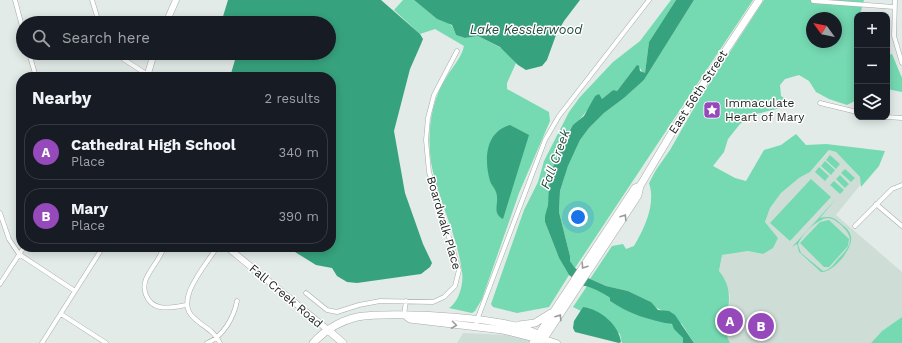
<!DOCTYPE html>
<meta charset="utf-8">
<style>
:root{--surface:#171b24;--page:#20242c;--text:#f1f3f6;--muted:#9ea1a6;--line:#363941;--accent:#9549bb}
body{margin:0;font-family:"Work Sans",sans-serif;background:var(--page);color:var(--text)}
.controls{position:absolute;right:12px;top:12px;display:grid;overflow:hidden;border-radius:8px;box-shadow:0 2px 10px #0003}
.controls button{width:36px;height:36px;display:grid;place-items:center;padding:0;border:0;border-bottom:1px solid var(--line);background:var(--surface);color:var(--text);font:20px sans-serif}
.compass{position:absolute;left:806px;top:12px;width:36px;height:36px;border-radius:50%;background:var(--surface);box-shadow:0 2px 10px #0003;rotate:303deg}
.you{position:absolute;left:578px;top:217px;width:14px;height:14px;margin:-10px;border:3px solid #fff;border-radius:50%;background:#1a73e8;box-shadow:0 0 0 6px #1a73e833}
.badge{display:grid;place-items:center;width:26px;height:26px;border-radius:50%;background:var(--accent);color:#fff;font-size:13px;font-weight:700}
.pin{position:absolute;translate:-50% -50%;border:2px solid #fff;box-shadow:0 1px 4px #0006}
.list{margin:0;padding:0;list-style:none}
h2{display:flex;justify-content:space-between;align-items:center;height:52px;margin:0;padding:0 16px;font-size:17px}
h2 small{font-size:13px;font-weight:400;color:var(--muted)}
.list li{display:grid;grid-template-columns:26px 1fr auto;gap:12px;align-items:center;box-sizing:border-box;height:56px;margin:0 8px 8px;padding:0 8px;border:1px solid var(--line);border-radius:16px}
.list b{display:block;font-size:15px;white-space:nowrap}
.list p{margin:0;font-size:13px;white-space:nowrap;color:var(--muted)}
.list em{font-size:13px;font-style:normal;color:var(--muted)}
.icon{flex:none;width:22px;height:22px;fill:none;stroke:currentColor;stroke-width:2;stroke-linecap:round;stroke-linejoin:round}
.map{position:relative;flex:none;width:902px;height:343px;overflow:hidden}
.search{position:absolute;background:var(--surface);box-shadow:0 2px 10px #0003;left:16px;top:16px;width:320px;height:44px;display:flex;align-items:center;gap:10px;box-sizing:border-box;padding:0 14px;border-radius:22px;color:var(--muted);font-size:15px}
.panel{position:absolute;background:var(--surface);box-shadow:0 2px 10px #0003;left:16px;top:72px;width:320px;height:180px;border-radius:16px}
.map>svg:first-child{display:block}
.built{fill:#ceded7}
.green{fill:#75d9b2;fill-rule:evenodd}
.water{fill:#37a37e}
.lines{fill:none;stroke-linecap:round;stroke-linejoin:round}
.street-casing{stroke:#a6adaa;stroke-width:5}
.secondary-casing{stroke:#a6adaa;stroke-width:7}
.primary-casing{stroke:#a6adaa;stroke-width:8}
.street{stroke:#fff;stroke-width:4}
.secondary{stroke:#fff;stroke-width:6}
.primary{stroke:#fff;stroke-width:7}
.oneway{stroke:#9a9c9b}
.labels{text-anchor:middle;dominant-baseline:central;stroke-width:3;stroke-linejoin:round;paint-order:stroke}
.street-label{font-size:12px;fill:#1f2221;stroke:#fff}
.poi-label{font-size:12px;fill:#1f2221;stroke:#fff;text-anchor:start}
.water-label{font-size:13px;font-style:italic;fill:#204c3c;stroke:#fff}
</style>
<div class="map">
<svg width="902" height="343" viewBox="0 0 902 343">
<rect width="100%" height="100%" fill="#e2ebe7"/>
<path class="built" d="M 830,150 L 836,152 L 860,177 L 861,184 L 836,215 L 902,272 L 902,317 L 882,331 L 871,343 L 730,343 L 726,337 L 730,295 L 719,271 L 722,255 L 748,251 L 763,254 L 778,238 L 765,222 L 770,208 L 781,193 L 799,178 L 810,172 Z
M 463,333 L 507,335 L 544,343 L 457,343 Z"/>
<path class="green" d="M 403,0 L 414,0 L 437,19 L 448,23 L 452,26 L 456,35 L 465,38 L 478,36 L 505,50 L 516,63 L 507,83 L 507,89 L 549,112 L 550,121 L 519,193 L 482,299 L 475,311 L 472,313 L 449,308 C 459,302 464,283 462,272 C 458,238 441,206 433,172 C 426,142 429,104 446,78 C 452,67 461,59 464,46 L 435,29 L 420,34 L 394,10 Z
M 671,0 L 676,0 L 649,42 L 645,73 L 643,73 L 640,68 L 636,67 L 616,92 L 613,90 L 601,100 L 595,96 L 590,107 L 570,131 L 553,167 L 549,186 L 549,199 L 545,222 L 559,258 L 569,275 L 549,307 L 517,313 L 493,307 L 491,304 L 524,210 L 538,182 L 544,161 L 569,112 L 580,97 L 613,62 L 640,41 Z
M 694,0 L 753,0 L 575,268 L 570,261 L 570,256 L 559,212 L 560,191 L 568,166 L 580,140 L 589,128 L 604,113 L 624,98 L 644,80 Z
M 764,0 L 864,0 L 860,15 L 857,15 C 857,27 858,38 855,50 L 857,52 L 857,100 L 847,105 L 829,99 L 816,92 L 809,81 L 799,75 L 785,79 L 780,85 L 781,96 L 794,105 L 752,115 L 740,124 L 728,139 L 724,152 L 713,166 L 735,178 L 746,181 L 764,150 L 781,145 L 796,134 L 806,145 L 826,144 L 885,151 L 879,166 L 861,187 L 860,177 L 836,152 L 829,150 L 810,172 L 799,178 L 781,193 L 770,208 L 765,222 L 778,238 L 773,248 L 763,254 L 748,251 L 722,255 L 719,271 C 741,297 718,322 730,343 L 694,343 L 682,324 L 665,312 L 653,306 L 651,302 L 628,291 L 606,286 L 590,279 L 612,246 L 623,244 L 626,249 L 634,246 C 645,227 656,204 649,183 L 656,170 L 670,150 L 698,101 ZM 812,18 L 836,18 L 836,42 L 812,42 Z
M 892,54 L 902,78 L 902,92 L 887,89 L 887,55 Z
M 830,155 L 840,164 L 836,169 L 826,160 Z
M 825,161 L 835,170 L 831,175 L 821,166 Z
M 819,167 L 829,176 L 825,181 L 815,172 Z
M 845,169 L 855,178 L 851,182 L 841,173 Z
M 840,175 L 849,184 L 845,188 L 836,179 Z
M 811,179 L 831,197 L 790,241 L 770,223 Z
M 834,181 L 844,190 L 840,194 L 830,185 Z
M 836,199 L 820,218 C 829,216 834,217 840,223 C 845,227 850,230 851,237 C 853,249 833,273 821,272 L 799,252 L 797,244 L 792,247 ZM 827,218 C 833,218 836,221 841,225 C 856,239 850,247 838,259 C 834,264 830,270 823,271 L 801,253 L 798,245 C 801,235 816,220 827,218 Z
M 829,220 L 849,239 L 848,246 L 829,267 L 824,267 L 800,243 L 820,222 Z
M 587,286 C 595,289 604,292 610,298 L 610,301 C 629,314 650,316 671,324 C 675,326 679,334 683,338 L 683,343 L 622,343 L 620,334 L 583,307 L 581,311 L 573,307 Z
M 902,317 L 902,343 L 871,343 L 882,331 Z"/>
<path class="water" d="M 228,0 L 381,0 L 420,34 L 423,39 L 421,44 L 410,69 L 394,131 L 405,193 L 423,244 L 432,263 L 430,267 L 421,274 L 357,283 L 347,282 L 337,276 L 332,268 L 316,265 L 287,247 L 331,247 L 331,77 L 230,77 L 237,53 L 329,53 L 329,23 L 221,23 Z
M 414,0 L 580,0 L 564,21 L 556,35 L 547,60 L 542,66 L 526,70 L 518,65 L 500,47 L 478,36 L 465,38 L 456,35 L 452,25 L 437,19 Z
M 676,0 L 694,0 L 644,80 L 624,98 L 604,113 L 589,128 L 580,140 L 568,166 L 560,191 L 559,212 L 570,256 L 570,261 L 575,268 L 588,278 L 606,286 L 628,291 L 651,302 L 658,310 L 669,311 L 675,315 L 694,343 L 683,343 L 683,338 L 674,329 L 672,324 C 651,321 627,313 610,301 L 610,298 C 606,294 589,286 584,286 L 569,275 L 559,258 L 545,222 L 545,216 L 548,205 L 549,186 L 553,167 L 560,150 L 573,125 L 584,116 L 595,96 L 599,94 L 602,99 L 613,90 L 617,91 L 637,65 L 639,66 L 640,71 L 645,73 L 649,42 Z
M 510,125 L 529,135 L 503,219 C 491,213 500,203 496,192 C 495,188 491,185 490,181 C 484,160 485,132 510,125 Z
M 583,307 C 600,309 619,325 621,342 L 619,343 L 575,332 L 573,328 L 574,321 Z"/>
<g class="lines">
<defs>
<path id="street" d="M 15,0 L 23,30
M 92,0 L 99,23
M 895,0 L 894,36 L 902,63
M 813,1 L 894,7
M 29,53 L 36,77
M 114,53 L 148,75
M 820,103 L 857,112
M 886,117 L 902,118
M 876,204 L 902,226
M 0,213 L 9,239 L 19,254 L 75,291
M 855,226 L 892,189 L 902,185
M 164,247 C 160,259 151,268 146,279 C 144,284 144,290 146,295 C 153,313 172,307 187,305
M 217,247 C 207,264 174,299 193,317 C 203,327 214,330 220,343
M 0,284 L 24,247
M 306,293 L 327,310 L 337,312 L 359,305 L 380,301 L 433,302 L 444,297 L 455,286 L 459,270 L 429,172 L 426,140 L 428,118 L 434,95 L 457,51
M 61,314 L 106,343
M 404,315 L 406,301
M 476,327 L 477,320 L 545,140 L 559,116 L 649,0
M 42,343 L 103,247
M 207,343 C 223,337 234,317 237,301"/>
<path id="secondary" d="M 166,23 L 176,0
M 147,77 L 154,53
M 227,247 L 328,330
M 544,339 L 557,343"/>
<path id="primary" d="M 406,316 L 410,319 L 503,330 L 539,339
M 519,325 L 535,323 L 551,313
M 328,330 L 343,343
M 313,343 C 325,330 340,321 357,317 C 388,311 524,316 544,339
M 533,343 L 635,188 L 640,186
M 541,343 L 631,206 L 638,195 L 640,186 L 677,124 L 759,0"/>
</defs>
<use href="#street" class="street-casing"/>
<use href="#secondary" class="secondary-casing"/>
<use href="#primary" class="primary-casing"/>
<use href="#street" class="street"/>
<use href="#secondary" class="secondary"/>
<use href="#primary" class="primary"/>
</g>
<defs><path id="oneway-chevron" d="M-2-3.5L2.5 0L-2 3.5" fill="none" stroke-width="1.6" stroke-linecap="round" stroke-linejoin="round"/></defs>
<g class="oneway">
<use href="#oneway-chevron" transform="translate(624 217) rotate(-57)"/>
<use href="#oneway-chevron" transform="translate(584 266) rotate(124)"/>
<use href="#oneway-chevron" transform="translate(559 317) rotate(-57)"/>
<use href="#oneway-chevron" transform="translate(454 325) rotate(7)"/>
</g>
<defs>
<symbol id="sight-square" viewBox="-11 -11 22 22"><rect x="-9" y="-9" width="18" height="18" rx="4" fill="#9549bb" stroke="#fff"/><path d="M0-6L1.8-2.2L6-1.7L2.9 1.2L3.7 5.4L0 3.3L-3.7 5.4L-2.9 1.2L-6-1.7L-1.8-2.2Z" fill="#fff"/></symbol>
</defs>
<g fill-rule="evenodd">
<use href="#sight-square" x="702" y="100" width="20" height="20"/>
</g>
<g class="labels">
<g class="street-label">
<text transform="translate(698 92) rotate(-57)">East 56th Street</text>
<text transform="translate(444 223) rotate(74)">Boardwalk Place</text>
<text transform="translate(286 296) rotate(40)">Fall Creek Road</text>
</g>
<g class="poi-label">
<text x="725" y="103">Immaculate<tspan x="725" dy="14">Heart of Mary</tspan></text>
</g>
<g class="water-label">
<text x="526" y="29">Lake Kesslerwood</text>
<text transform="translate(555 159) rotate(-70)">Fall Creek</text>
</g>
</g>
</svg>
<div class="controls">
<button>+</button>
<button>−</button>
<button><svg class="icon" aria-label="layers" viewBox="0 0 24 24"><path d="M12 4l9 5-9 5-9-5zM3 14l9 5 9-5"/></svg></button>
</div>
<svg class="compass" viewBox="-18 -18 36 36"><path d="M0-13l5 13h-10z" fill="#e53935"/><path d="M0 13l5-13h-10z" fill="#9ea1a6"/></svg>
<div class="you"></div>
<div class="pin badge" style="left:730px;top:321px">A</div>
<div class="pin badge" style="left:761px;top:326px">B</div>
<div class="search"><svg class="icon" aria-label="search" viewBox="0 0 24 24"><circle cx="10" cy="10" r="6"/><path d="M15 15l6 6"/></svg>Search here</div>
<section class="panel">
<h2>Nearby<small>2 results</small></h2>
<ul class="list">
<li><span class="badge">A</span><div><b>Cathedral High School</b><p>Place</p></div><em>340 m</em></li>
<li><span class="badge">B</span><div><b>Mary</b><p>Place</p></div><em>390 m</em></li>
</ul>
</section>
</div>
